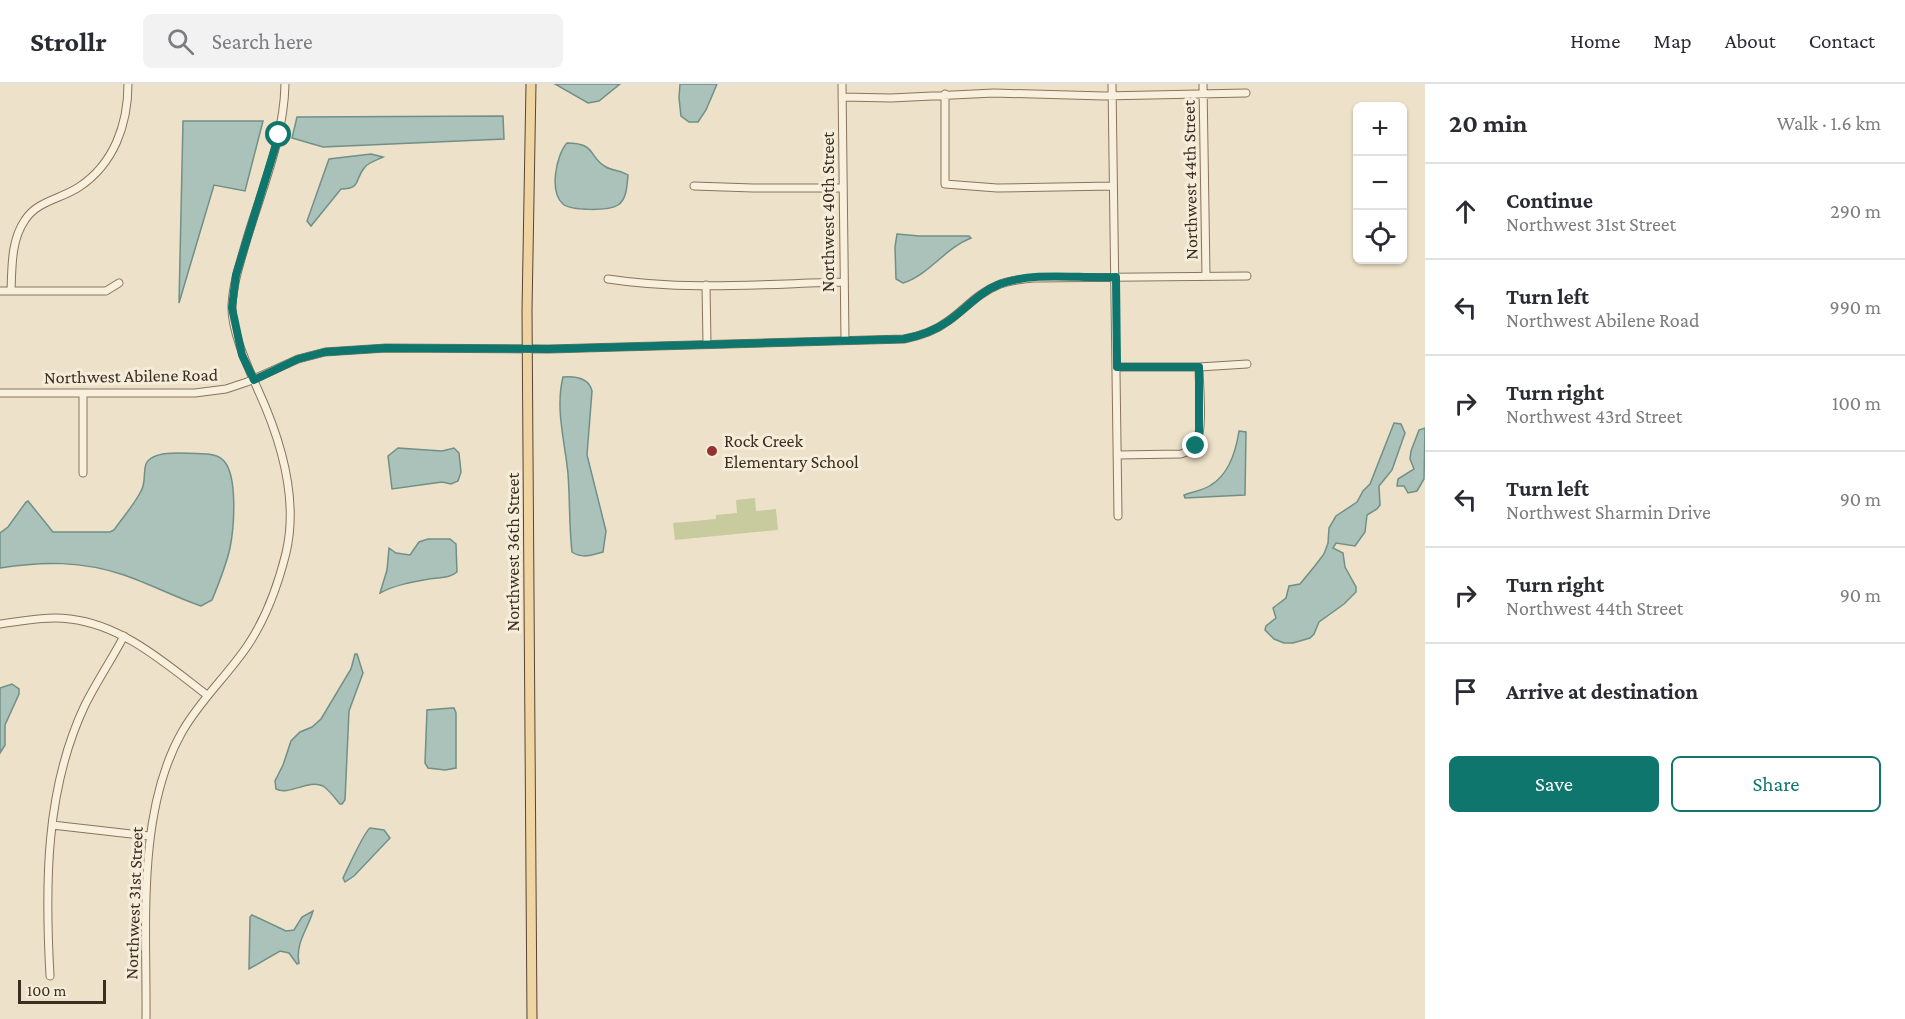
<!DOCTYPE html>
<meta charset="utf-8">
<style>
:root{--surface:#fff;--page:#f2f2f3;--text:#2b2b33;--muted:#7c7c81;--line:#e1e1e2;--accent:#0f766e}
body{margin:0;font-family:"Crimson Pro",serif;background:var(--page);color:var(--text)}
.controls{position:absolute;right:18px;top:18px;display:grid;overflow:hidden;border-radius:9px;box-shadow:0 2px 4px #0004}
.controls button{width:54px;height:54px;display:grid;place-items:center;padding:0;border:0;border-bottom:2px solid var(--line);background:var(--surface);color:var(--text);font:30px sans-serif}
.scale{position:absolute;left:18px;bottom:15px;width:88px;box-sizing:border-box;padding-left:6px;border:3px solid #3a2d21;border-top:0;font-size:16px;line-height:21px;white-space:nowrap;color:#3a2d21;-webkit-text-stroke:4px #f5ecd9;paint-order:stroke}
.stop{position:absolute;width:18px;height:18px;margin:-14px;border:4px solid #0f766e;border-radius:50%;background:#fff}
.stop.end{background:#0f766e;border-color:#fff;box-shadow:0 2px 6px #0008}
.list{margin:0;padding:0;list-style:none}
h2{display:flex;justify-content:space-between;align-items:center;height:78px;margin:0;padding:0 24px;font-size:26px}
h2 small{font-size:20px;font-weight:400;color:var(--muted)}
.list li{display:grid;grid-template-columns:39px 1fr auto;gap:18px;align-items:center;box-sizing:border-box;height:96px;padding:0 24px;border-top:2px solid var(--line)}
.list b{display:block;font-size:22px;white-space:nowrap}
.list p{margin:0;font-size:20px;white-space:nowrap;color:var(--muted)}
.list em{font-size:20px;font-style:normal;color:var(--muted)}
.actions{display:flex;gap:12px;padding:18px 24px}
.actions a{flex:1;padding:14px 0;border:2px solid var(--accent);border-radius:9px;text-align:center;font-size:21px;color:var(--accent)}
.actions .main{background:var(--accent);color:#fff}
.icon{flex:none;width:33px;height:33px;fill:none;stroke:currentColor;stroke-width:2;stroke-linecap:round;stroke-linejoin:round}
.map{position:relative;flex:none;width:1425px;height:935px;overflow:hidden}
header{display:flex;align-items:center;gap:36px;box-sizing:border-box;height:84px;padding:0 30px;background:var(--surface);border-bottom:2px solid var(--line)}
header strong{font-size:28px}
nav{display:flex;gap:33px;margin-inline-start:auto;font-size:21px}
.search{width:420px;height:54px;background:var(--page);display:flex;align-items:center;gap:15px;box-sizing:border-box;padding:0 21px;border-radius:9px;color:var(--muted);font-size:22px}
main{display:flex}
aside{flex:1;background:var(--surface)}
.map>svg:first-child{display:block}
.green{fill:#c7cb9d}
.water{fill:#aac2ba;stroke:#709087;stroke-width:1.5}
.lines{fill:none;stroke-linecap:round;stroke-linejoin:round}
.minor-casing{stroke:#89745e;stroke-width:9}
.major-casing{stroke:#584332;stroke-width:11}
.minor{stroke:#f8efdc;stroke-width:7}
.major{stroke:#eed5a3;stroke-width:9}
.route{stroke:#0f766e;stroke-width:8}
.poi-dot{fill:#963033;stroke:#f5ecd9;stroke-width:2}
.labels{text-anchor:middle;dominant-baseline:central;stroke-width:6;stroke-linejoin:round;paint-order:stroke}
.street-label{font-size:18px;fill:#3a2d21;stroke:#f5ecd9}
.poi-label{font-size:18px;fill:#3a2d21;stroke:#f5ecd9;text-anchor:start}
</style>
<header>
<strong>Strollr</strong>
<div class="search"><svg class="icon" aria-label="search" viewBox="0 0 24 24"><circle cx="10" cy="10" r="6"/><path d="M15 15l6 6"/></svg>Search here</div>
<nav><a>Home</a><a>Map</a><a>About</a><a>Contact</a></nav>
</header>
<main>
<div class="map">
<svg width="1425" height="935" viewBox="0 0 1425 935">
<rect width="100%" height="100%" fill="#ede2c9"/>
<path class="green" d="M 755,414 L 756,427 L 776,425 L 778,446 L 675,456 L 673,439 L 716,435 L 716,431 L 737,429 L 736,416 Z"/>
<path class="water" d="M 555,0 L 620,0 L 599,17 L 588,19 Z
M 680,0 L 717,0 L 706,26 L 698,38 L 689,38 L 681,32 L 679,14 Z
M 503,32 L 504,55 L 323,63 L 292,54 L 297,33 Z
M 183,37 L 263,37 L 245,107 L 214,101 L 179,219 Z
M 567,59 C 597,59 588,73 606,83 C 613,87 621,86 628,91 C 627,101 627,115 618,121 C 609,127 571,127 563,120 C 549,108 556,71 567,59 Z
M 371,70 L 383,73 C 377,76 368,79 365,83 C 354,95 362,105 341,105 L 311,142 L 307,137 L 329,75 Z
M 897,150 L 919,152 L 969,152 L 971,154 C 945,164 929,191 903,199 L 896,195 L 895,163 Z
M 563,293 C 576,292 589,294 592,307 L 587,371 L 606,447 L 603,468 C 593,471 582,475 572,468 C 569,442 570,416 568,390 C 565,358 555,325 563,293 Z
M 1394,339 L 1401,340 L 1405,349 L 1392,386 L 1379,402 L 1380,421 L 1377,425 L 1367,431 L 1365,448 L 1355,462 L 1336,459 L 1333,464 L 1343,469 L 1345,483 L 1356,503 L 1356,508 L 1344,520 L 1319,538 L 1314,550 L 1310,554 L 1293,559 L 1284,559 L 1274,555 L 1265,546 L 1266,542 L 1276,534 L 1273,524 L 1286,514 L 1289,502 L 1300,500 L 1314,483 L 1324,470 L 1328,459 L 1329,444 L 1336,432 L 1357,418 L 1363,407 L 1370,400 Z
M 1425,344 L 1424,395 L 1417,407 L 1408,409 L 1404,402 L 1397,402 L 1398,395 L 1414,385 L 1410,375 L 1411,367 L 1419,346 Z
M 1239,347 L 1246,348 L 1245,411 L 1185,414 L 1184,411 C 1192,408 1204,406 1211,401 C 1229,390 1236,367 1239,347 Z
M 398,364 L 442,367 L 454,364 L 459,369 L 461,388 L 458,397 L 451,400 L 442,398 L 392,405 L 388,372 Z
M 208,370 C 214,371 220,372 224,377 C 238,393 234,444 230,464 C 226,482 219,499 212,516 L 201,522 C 175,513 150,500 124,491 C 82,477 43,477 0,484 L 0,449 L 8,443 L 26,418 L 28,417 L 53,448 L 110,448 L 114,446 C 123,433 134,421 141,407 C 146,399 143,389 146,380 C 153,364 192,370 208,370 Z
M 428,455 L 450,455 L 456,460 L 457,488 C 449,495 439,493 429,495 C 412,498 395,501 380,509 L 387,486 L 389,464 L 396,469 L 410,471 L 419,458 Z
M 355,570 L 357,570 L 363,589 L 349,627 L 345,716 L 342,720 L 340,720 C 335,714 329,706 323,702 C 308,695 289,712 276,705 L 275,697 L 283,681 L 291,657 L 300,648 L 312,643 L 321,635 L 351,585 Z
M 12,600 L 19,605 L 19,610 L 5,641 L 5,661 L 0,669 L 0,604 Z
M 451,624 L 454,624 L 456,629 L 456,684 L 445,686 L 428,684 L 425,679 L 427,626 Z
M 370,744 L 384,746 L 390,754 L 354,792 L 345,798 L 343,794 C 348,784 364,748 370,744 Z
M 313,827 C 308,845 295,859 299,879 L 297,880 L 289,869 L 280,867 L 249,885 L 250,833 L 252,831 L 286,847 L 294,846 L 302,833 Z"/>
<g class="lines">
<defs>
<path id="minor" d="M 842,0 L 845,256
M 1112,0 L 1118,432
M 1203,0 L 1206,192
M 945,10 L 945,100 L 997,104 L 1113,102
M 842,13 L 891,14 L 994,9 L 1104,12 L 1246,9
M 694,102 L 753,104 L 843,104
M 608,195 C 685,207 765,200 843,198
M 706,201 L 707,260
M 0,207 L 106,207 L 119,199
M 11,207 C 12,183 11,156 25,136 C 37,117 61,115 79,103 C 114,80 128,40 128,0
M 1117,283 L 1199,283 L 1247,280
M 0,309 L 195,309 L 226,305 L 247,298 L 298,275 L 325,268 L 386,264 L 549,265 L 904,255 C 920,252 935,247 948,237 C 965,225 978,209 998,201 C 1009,196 1023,195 1035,194 L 1247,192
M 1117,371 L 1181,370 C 1187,368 1193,366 1196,360 C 1204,345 1199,301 1199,283
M 83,389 L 83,309
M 0,540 C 23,537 47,532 70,535 C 123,541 166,580 207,611
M 52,741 L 149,752
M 50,892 C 45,801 45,705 85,621 C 97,597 112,575 124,552
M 146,935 C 147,844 136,729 182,648 C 200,616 228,591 248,561 C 266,534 278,501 286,469 C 299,414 281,356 258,306 C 248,283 231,247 232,221 C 233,200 240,179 246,158 C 261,107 284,55 285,0"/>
<path id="major" d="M 531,0 L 527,227 L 532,935"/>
</defs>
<use href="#minor" class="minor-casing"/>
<use href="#major" class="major-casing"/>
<use href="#minor" class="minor"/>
<use href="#major" class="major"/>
</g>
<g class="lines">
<path class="route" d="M 279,51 L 236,191 L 232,224 L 242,271 L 254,296 L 298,275 L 325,268 L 386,264 L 549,265 L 904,255 C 919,252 934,247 947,238 C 965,226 979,208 1000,200 C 1036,187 1078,195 1116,193 L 1117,283 L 1199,283 L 1199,350 L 1196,362"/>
</g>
<circle class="poi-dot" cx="712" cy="367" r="6"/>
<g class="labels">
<g class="street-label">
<text transform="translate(1190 96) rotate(-91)">Northwest 44th Street</text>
<text transform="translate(828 128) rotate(-90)">Northwest 40th Street</text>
<text transform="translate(131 292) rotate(-1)">Northwest Abilene Road</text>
<text transform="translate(513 468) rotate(-90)">Northwest 36th Street</text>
<text transform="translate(134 819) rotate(-88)">Northwest 31st Street</text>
</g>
<g class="poi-label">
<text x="724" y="357">Rock Creek<tspan x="724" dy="21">Elementary School</tspan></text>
</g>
</g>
</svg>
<div class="controls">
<button>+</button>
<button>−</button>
<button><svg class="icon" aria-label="locate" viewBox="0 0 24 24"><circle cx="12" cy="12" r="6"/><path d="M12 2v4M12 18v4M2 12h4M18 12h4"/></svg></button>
</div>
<div class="scale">100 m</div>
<div class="stop" style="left:279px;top:51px"></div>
<div class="stop end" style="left:1196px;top:362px"></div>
</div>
<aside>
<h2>20 min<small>Walk · 1.6 km</small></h2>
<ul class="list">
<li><svg class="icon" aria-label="ahead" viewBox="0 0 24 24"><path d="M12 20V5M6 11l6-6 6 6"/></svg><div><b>Continue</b><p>Northwest 31st Street</p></div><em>290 m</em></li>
<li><svg class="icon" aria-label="left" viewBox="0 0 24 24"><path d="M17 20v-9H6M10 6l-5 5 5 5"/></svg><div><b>Turn left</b><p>Northwest Abilene Road</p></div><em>990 m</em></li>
<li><svg class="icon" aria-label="right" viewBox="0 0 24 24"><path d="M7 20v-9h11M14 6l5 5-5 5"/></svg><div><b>Turn right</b><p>Northwest 43rd Street</p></div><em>100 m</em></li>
<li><svg class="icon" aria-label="left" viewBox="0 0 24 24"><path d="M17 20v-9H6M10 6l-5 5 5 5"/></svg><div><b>Turn left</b><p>Northwest Sharmin Drive</p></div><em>90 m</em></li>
<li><svg class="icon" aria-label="right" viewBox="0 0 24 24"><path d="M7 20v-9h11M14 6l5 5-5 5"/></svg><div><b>Turn right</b><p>Northwest 44th Street</p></div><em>90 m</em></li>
<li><svg class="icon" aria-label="arrive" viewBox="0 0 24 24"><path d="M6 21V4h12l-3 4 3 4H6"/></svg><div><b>Arrive at destination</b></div></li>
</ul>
<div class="actions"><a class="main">Save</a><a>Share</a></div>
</aside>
</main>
